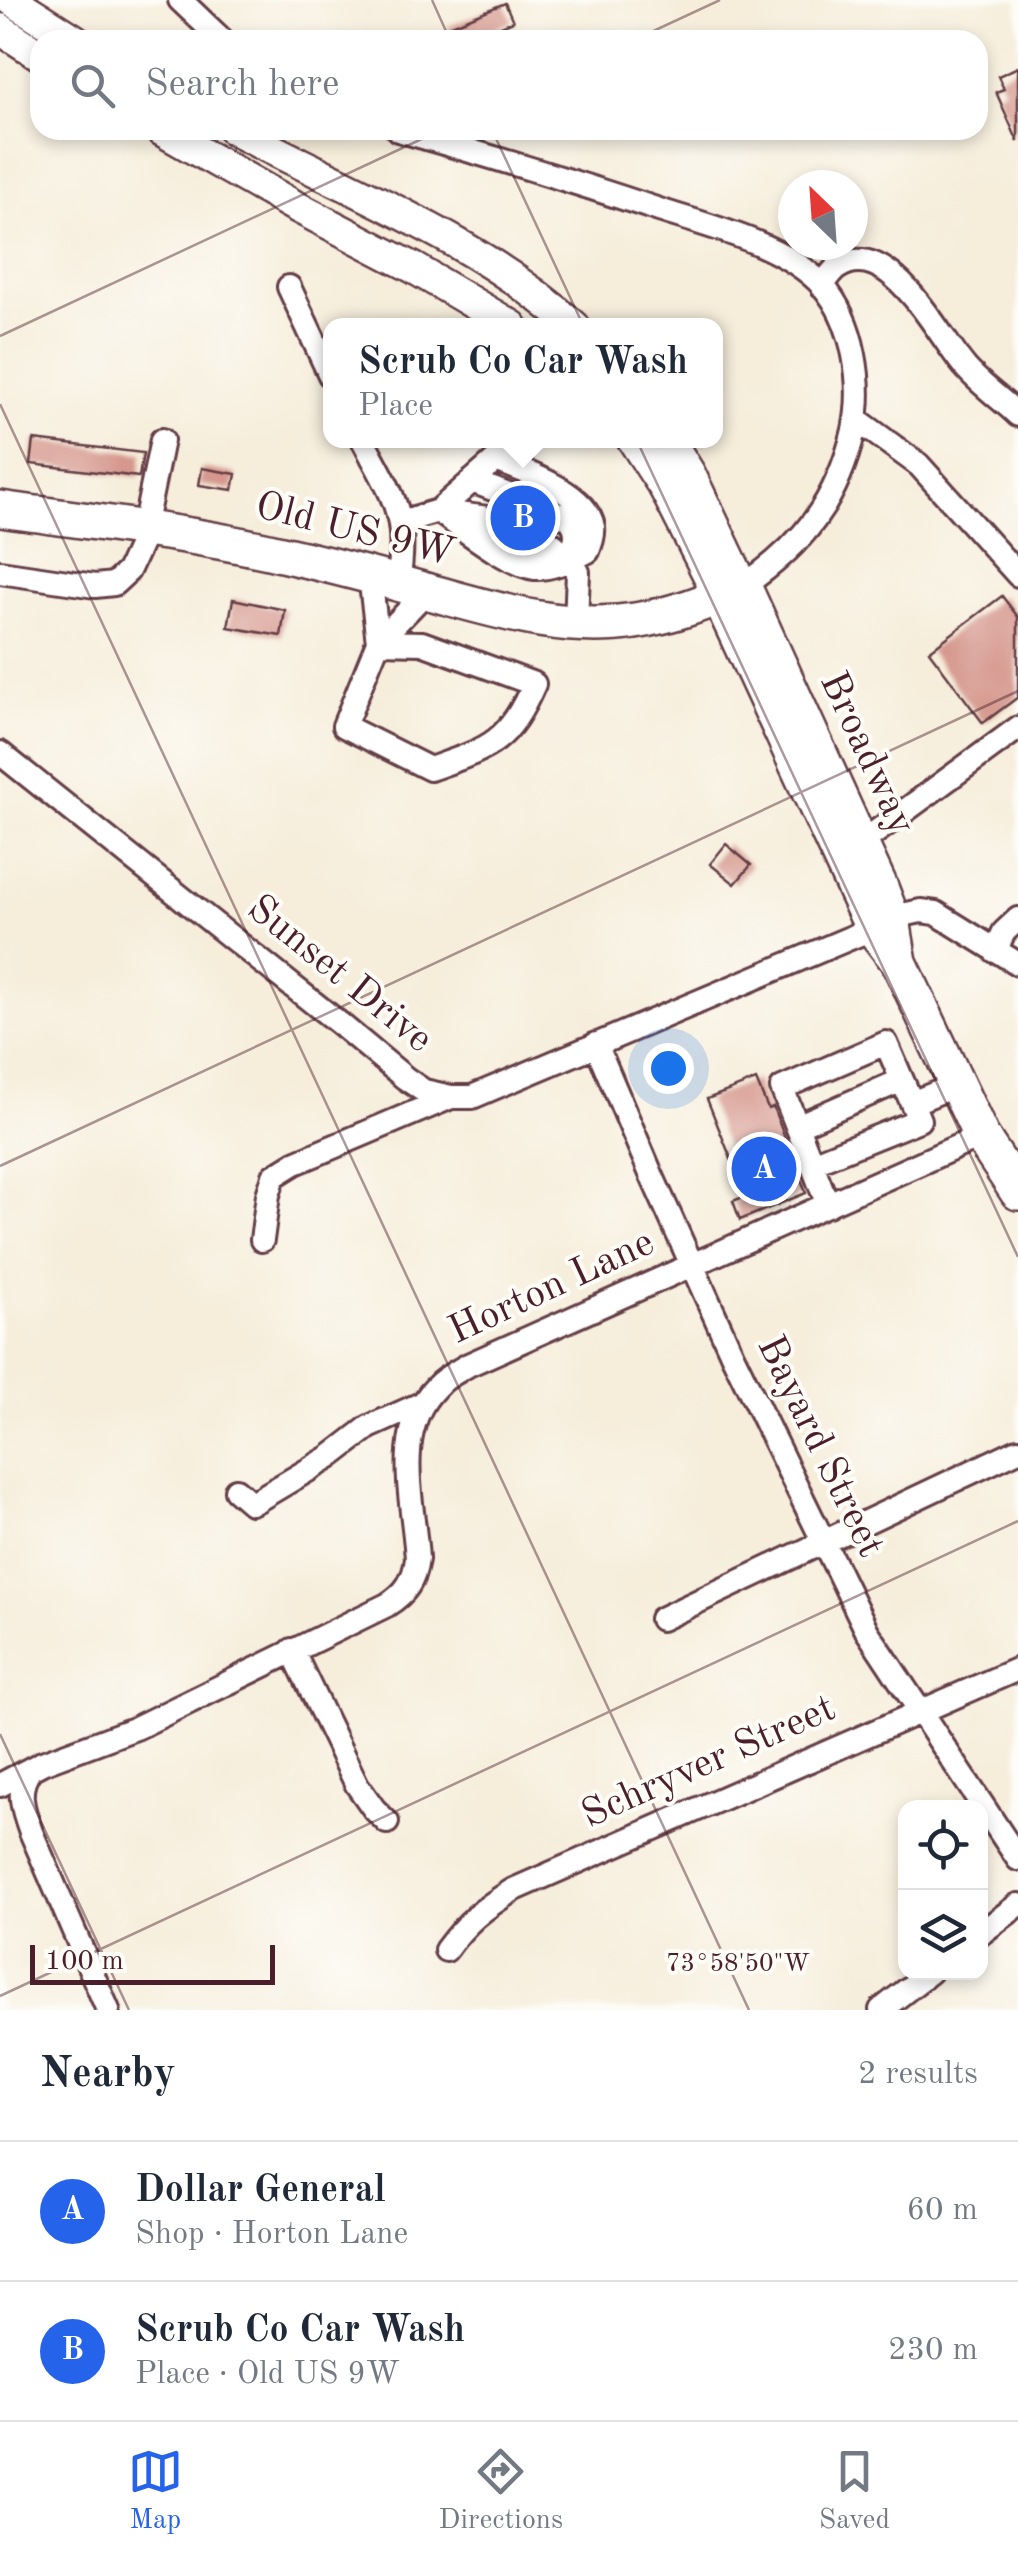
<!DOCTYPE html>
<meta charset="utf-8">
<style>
:root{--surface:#fff;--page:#f6f6f7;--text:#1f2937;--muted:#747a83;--line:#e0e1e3;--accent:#2563eb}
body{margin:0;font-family:"Old Standard TT",serif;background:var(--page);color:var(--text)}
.controls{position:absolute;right:30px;bottom:30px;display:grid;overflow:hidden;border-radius:20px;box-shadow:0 5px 15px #0003}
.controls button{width:90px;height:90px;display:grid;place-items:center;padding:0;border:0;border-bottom:2px solid var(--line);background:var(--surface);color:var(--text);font:50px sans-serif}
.compass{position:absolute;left:778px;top:170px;width:90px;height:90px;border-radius:50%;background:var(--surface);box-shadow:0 5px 15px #0003;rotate:335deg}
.scale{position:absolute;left:30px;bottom:25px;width:245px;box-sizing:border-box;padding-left:10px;border:5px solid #4a1f2b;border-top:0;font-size:28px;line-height:35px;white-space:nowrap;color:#4a1f2b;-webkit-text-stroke:8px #fdfcf7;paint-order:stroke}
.you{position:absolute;left:668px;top:1068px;width:35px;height:35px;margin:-25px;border:8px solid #fff;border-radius:50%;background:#1a73e8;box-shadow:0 0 0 15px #1a73e833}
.badge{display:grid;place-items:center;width:65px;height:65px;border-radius:50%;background:var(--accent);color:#fff;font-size:32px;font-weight:700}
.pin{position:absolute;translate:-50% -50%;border:5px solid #fff;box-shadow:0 2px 10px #0006}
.popup{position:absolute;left:323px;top:318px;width:400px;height:130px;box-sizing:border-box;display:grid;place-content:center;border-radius:20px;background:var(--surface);filter:drop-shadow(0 2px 8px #0005);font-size:32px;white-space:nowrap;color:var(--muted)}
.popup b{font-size:38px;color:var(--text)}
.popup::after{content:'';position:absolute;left:50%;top:100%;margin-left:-20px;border:20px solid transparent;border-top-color:var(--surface)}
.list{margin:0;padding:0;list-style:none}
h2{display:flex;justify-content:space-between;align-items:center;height:130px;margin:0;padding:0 40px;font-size:42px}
h2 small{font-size:32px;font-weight:400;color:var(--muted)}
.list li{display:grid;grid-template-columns:65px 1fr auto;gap:30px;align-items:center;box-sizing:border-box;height:140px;padding:0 40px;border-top:2px solid var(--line)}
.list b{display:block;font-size:38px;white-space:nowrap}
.list p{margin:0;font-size:32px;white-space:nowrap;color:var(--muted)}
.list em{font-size:32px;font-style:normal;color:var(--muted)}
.icon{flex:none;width:55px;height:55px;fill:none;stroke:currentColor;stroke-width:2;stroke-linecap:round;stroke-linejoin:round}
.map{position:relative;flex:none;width:1018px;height:2010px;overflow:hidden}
.search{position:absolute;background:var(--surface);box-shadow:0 5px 15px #0003;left:30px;right:30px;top:30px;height:110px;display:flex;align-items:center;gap:25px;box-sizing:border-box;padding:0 35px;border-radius:30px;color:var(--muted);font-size:38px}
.sheet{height:410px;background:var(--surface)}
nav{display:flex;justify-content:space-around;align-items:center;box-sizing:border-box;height:140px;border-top:2px solid var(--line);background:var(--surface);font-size:28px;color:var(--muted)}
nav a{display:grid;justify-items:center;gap:5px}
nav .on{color:var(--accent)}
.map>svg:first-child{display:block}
.building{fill:#d6988e}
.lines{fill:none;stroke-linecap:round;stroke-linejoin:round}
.minor-casing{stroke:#643e45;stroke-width:28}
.major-casing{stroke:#643e45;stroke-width:35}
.highway-casing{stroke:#643e45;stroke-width:40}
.minor{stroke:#fff;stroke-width:22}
.major{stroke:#fff;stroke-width:30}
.highway{stroke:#fff;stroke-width:35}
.ticks{fill:none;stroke:#4a1f2b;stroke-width:2.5;stroke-opacity:0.45}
.labels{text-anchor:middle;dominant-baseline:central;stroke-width:8;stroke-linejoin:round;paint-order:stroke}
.street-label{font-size:40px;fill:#4a1f2b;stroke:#fdfcf7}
.ticks-label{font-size:25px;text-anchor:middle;fill:#4a1f2b;stroke:#fdfcf7;stroke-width:8;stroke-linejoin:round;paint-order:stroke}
</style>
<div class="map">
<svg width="1018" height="2010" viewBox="0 0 1018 2010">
<rect width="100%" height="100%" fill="#fdfcf7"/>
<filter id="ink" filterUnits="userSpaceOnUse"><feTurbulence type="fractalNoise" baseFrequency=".01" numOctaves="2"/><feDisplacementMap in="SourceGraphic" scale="20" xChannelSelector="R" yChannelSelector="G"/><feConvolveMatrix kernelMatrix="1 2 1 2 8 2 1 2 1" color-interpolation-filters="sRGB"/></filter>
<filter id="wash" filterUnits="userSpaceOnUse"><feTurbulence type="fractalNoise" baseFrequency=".0048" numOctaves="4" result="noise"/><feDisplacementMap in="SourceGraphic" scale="40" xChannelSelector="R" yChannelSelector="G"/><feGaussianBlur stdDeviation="2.25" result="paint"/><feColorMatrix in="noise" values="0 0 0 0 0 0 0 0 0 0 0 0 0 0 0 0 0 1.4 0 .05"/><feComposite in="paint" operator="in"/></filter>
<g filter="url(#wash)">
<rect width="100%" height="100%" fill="#f6edda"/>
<g id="blocks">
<path class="building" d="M 505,3 L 513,21 L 468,40 L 452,40 L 447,27 Z
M 1018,67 L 1018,142 L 996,92 L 1004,89 L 998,76 Z
M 34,440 L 143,453 L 139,477 L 31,464 Z
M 202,468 L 236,474 L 233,490 L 199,485 Z
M 1002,596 L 1018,617 L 1018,697 L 983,723 L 929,651 Z
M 233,599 L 285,610 L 281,636 L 228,627 Z
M 726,844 L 751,865 L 735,884 L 710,864 Z
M 756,1080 L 768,1109 L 773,1107 L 806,1193 L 740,1220 L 733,1201 L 746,1196 L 707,1099 Z"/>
</g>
</g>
<g filter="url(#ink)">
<use href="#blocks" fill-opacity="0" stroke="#643e45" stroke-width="2.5"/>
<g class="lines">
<defs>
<path id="minor" d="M 180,0 L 222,40
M 398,130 C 486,155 573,181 659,210 C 711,227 785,244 823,286 C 854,322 864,384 854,430 C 837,502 803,545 743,586
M 822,286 C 827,280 831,272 837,268 C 889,233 939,338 966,368 C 981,385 1001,399 1018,415
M 289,287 L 330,375
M 856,419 L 919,465 L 1018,575
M 363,440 C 394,499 409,515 398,583
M 472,481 L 568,518 C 582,530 574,545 570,561
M 438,511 C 461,527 508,565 535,568 C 551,569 575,558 588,551 C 591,543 594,535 593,527 C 588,493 524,471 496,460
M 443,512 C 500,520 542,520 578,572 L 576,624
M 401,522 L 438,511 L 512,446
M 484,529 L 557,556
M 0,572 L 95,586 L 114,584 L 128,571 L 141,543 L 162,440
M 370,576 L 378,642
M 378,642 L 422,643 L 534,684 C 507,745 489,748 430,769 L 344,726 L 378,642 L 427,591
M 0,753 L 340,1024 L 405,1078 L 424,1091 L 451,1097 L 472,1097 L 907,914 L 921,911 L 936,913 L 1018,964
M 861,843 L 1018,728
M 995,951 L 1004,932 L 1018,919
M 596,1044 L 651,1174 L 733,1356 L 867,1631 L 1018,1859
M 797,1126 L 902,1080
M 812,1163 L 919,1120 L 912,1103
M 828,1205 L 782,1088 L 886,1043 L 912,1103 L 956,1085
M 262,1240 L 268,1195 L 274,1176 L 295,1163 L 451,1097
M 236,1490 L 251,1503 L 256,1501 L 330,1457 L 369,1427 L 423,1403
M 661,1619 L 1018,1450
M 292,1650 L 357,1785 L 374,1809 L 387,1822
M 31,1769 C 15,1789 23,1810 31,1832 L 108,2010
M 0,1785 L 42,1763 L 136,1728 L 387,1605 C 406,1593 414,1581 417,1559 C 414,1503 391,1432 436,1387 C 445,1377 457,1372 468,1365 L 981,1136
M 980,1934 L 1018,1905
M 446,1950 C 467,1921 483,1909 513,1890 L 1018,1669
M 881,2010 L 930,1972"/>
<path id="major" d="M 12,0 L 75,40
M 0,29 L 40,55
M 161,130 L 293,205 L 414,268 L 512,326
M 234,130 C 348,190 477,239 574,326
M 633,440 L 665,489 L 719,596
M 669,440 L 690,474 L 743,586"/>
<path id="highway" d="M 0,509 C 95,522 192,533 286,555 C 335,566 384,579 433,593 C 499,611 565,632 635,621 C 674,615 707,602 743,586 L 879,885 L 892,919 L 899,962
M 719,596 L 873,928 L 899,962 L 981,1136 L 1018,1192"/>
</defs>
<use href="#minor" class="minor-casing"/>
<use href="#major" class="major-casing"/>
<use href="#highway" class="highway-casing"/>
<use href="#minor" class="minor"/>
<use href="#major" class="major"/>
<use href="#highway" class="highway"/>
</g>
</g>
<path class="ticks" d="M 432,0 L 450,40M 634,40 L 720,0M 492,130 L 1018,1257M 0,336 L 441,130M 0,404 L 749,2010M 0,1166 L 1018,691M 0,1734 L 129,2010M 0,1996 L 1018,1521"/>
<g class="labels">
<g class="street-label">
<text transform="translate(355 531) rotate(14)">Old US 9W</text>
<text transform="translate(866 754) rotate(65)">Broadway</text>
<text transform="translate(339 975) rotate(39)">Sunset Drive</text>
<text transform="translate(552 1288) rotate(-25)">Horton Lane</text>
<text transform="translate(819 1447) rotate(64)">Bayard Street</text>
<text transform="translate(709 1763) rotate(-24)">Schryver Street</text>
</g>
</g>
<g class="ticks-label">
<text x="738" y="1971">73°58'50"W</text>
</g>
</svg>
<div class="controls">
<button><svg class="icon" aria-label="locate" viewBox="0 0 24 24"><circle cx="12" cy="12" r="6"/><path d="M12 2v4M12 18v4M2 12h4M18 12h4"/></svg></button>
<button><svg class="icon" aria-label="layers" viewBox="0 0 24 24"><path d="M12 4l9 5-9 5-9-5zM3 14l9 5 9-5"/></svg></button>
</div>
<svg class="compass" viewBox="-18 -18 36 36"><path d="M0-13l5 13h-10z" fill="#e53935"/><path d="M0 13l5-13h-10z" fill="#747a83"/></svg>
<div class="scale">100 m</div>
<div class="you"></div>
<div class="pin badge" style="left:764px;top:1169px">A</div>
<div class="pin badge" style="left:523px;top:518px">B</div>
<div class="popup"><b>Scrub Co Car Wash</b>Place</div>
<div class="search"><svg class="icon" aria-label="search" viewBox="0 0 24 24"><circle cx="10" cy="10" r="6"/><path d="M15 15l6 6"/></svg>Search here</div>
</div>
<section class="sheet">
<h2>Nearby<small>2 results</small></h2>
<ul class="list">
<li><span class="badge">A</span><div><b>Dollar General</b><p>Shop · Horton Lane</p></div><em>60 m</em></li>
<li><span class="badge">B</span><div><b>Scrub Co Car Wash</b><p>Place · Old US 9W</p></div><em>230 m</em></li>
</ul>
</section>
<nav>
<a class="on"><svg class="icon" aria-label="map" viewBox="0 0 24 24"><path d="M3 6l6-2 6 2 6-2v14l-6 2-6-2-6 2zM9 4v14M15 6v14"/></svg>Map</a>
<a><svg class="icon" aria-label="directions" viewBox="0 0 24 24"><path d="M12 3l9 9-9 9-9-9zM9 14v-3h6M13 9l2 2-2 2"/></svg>Directions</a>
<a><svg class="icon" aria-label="saved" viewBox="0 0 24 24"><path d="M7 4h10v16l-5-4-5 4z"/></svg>Saved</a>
</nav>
